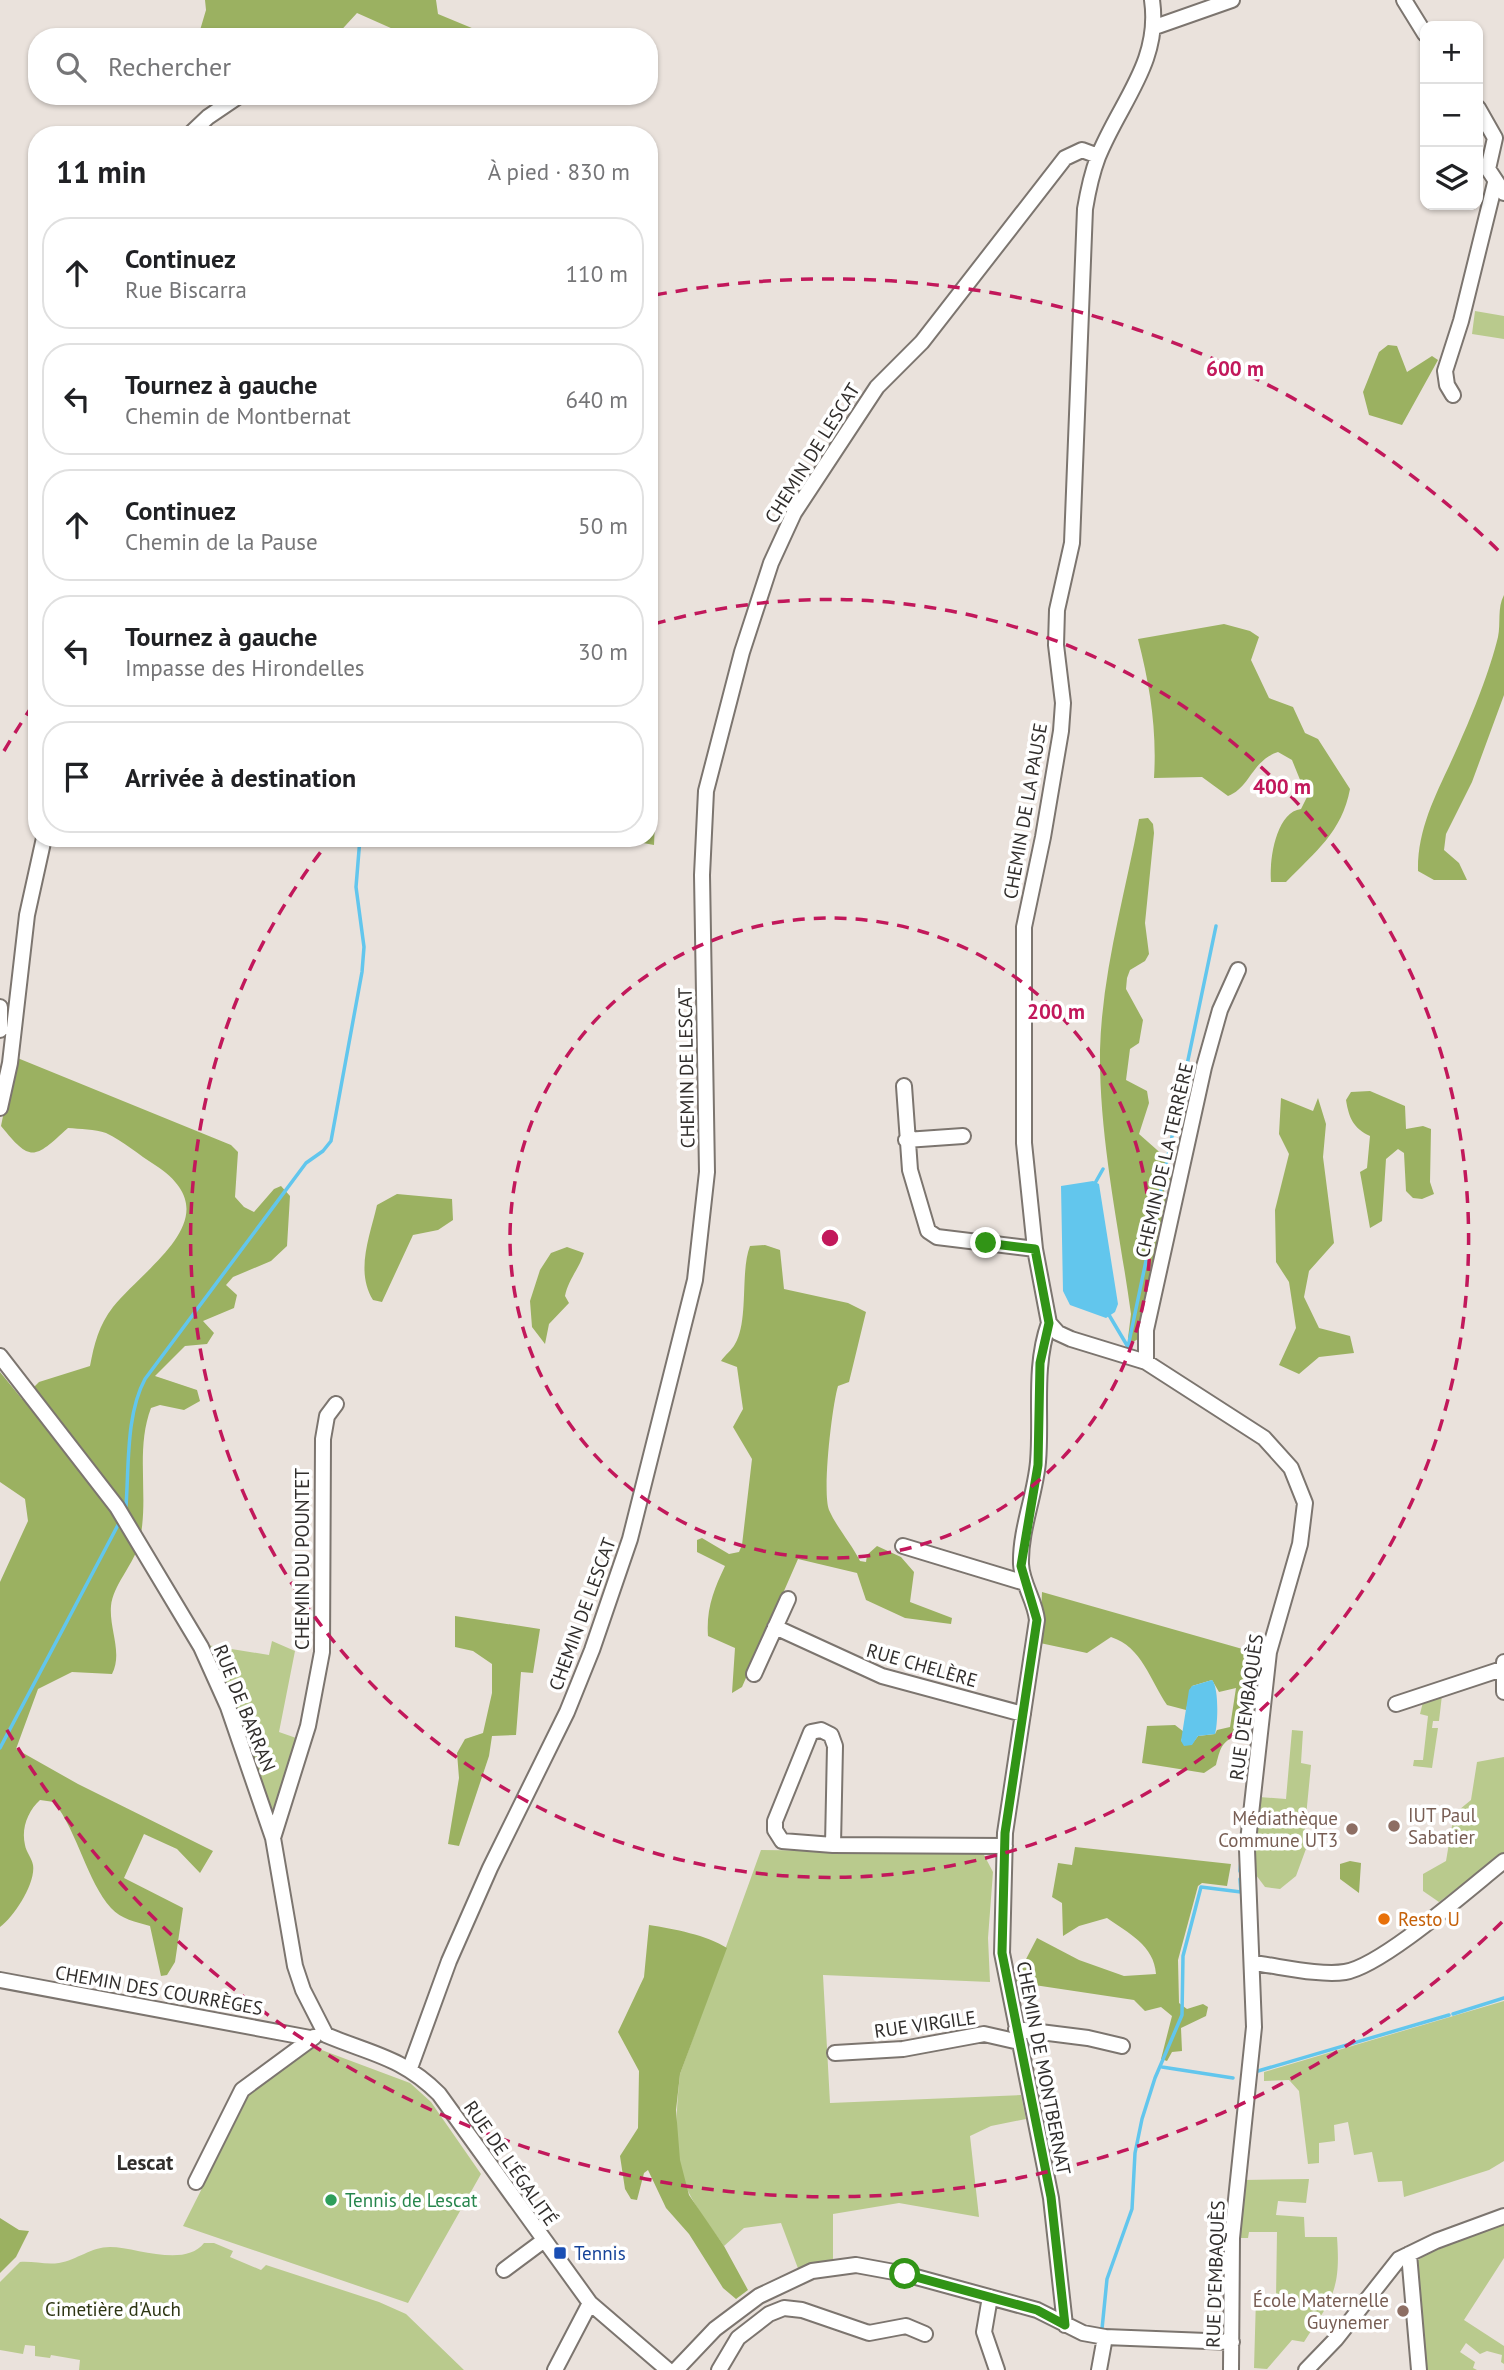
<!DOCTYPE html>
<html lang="fr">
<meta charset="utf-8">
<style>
:root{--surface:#fff;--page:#f2f2f2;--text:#202124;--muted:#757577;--line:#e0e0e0}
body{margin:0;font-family:"PT Sans",sans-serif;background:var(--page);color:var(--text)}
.controls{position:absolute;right:21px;top:21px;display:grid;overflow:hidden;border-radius:14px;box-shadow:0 2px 5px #0004}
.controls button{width:63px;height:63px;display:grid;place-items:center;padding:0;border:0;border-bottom:2px solid var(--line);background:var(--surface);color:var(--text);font:35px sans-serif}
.stop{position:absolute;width:21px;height:21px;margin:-16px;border:5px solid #319416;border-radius:50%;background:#fff}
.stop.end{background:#319416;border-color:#fff;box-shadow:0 2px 7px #0008}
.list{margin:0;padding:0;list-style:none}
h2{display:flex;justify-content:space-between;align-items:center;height:91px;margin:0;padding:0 28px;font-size:30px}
h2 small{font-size:23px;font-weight:400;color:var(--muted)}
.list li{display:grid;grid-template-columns:46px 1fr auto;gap:21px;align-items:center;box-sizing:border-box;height:112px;margin:0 14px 14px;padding:0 14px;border:2px solid var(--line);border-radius:28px}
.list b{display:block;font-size:26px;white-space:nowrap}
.list p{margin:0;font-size:23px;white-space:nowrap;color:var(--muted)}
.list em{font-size:23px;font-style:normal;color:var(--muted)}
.icon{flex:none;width:38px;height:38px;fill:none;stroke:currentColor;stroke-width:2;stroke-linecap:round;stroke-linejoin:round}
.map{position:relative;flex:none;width:1504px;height:2370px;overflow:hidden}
.search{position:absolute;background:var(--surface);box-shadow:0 2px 5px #0004;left:28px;top:28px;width:630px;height:77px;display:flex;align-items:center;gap:18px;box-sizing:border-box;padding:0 24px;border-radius:28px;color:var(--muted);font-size:26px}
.panel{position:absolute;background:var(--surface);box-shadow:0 2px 5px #0004;left:28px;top:126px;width:630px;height:721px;border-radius:28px}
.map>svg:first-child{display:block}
.green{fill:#b9ca8d}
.forest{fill:#9bb161}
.water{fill:#62c6ed}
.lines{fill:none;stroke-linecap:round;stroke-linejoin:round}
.stream{stroke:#62c6ed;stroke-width:3.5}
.minor-casing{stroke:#7c756f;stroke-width:18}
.minor{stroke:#fff;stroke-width:14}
.route{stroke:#319416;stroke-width:9}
.ring{fill:none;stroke:#c2185b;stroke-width:3.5;stroke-dasharray:12 9}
.education-dot{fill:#8d6e63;stroke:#fff;stroke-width:2.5}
.food-dot{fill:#e8710a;stroke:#fff;stroke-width:2.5}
.leisure-dot{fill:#2e9e5b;stroke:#fff;stroke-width:2.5}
.transit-dot{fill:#1a4fb4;stroke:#fff;stroke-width:2.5}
.labels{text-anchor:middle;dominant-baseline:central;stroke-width:7;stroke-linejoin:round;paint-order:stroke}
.street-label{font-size:19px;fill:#312e2c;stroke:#fff}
.education-label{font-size:19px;fill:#785e54;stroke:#fff;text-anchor:end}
.food-label{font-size:19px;fill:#c56008;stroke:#fff;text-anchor:start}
.leisure-label{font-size:19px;fill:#27864d;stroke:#fff;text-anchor:start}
.transit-label{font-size:19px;fill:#164399;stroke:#fff;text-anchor:start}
.park-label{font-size:19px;fill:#2e3614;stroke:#fff}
.neighbourhood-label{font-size:21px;font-weight:bold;fill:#312e2c;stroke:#fff}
.centre{fill:#c2185b;stroke:#fff;stroke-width:3.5}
.ring-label{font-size:21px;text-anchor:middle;font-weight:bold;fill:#c2185b;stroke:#fff;stroke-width:7;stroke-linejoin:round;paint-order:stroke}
</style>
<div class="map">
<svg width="1504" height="2370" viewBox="0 0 1504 2370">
<rect width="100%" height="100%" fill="#eae2dc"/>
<path class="green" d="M 1475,311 L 1504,316 L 1504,339 L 1472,334 Z
M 272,1641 L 295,1651 L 279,1732 L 299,1739 L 278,1809 L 273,1813 L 235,1702 L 207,1645 L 269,1655 Z
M 1442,1695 L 1439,1721 L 1433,1721 L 1432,1728 L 1438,1728 L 1432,1768 L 1413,1766 L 1414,1760 L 1423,1760 L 1428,1716 L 1420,1714 L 1423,1702 Z
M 1292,1730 L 1303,1731 L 1301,1763 L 1311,1765 L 1304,1837 L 1310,1838 L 1296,1876 L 1280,1889 L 1265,1887 L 1253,1871 L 1259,1797 L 1286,1799 Z
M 1504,1757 L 1504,1853 L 1439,1902 L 1423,1891 L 1423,1874 L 1446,1861 L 1454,1814 L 1471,1800 L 1477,1762 Z
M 761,1850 L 983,1853 L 993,1872 L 988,1938 L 990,1982 L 823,1975 L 830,2103 L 1021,2095 L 1026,2119 L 991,2126 L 970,2136 L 979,2217 L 899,2203 L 833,2214 L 833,2260 L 799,2271 L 781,2223 L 744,2228 L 724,2246 C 713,2230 700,2214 691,2197 C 672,2162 676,2111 680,2074 Z
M 1504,2001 L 1504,2161 L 1489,2170 L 1404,2197 L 1402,2181 L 1378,2182 L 1372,2152 L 1354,2155 L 1348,2122 L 1334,2125 L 1335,2141 L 1319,2143 L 1319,2163 L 1308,2164 L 1299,2091 L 1289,2080 L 1264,2081 L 1264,2072 Z
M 311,2046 L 410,2083 L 431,2102 L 481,2174 L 408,2303 L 183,2226 L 252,2089 Z
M 1309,2179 L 1306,2203 L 1278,2201 L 1276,2215 L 1304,2217 L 1305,2237 L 1337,2237 C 1341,2290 1332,2299 1304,2342 L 1292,2340 L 1267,2369 L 1254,2368 L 1256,2298 L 1276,2298 L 1277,2232 L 1249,2232 L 1248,2238 L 1237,2238 L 1243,2180 Z
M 1504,2223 L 1504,2258 L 1464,2320 L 1504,2346 L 1504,2364 L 1501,2362 L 1502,2355 L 1487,2351 L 1480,2354 L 1466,2343 L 1460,2352 L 1475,2362 L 1473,2368 L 1477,2370 L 1426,2370 L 1415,2270 L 1417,2261 L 1433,2249 Z
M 204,2243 L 214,2243 L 233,2251 L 230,2257 L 261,2270 L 266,2265 L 379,2302 L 406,2314 L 464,2370 L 79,2370 L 80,2360 L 51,2355 L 50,2358 L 35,2356 L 35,2346 L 25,2345 L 23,2354 L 0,2350 L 0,2282 L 20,2262 C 33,2261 46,2265 59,2263 C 77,2260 91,2247 110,2247 C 135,2247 185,2268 204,2243 Z"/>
<path class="forest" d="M 205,0 L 436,0 L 438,14 L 479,31 L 479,37 L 411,37 L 357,13 L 335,37 L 272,37 L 263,33 L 252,37 L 198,37 L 206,10 Z
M 1388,345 L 1397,346 L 1407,372 L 1432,356 L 1438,360 L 1402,425 L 1369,415 L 1363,392 L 1379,352 Z
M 1504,595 L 1504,695 L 1472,782 L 1446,834 L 1444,850 L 1459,863 L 1467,880 L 1434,880 L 1418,871 C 1417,824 1441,786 1459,744 C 1473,713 1490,670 1498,637 C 1501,623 1497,608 1504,595 Z
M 1224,624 L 1250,631 L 1259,637 L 1251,660 L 1269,698 L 1293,707 L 1305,733 L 1318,739 L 1350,789 C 1342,832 1315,852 1286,882 L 1271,882 C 1269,860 1276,812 1301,809 L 1307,797 L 1292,760 L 1278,752 C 1252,760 1250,788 1228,796 L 1202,777 L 1154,778 C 1157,729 1150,686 1138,639 Z
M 649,775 L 657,776 L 654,845 L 627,840 L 649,838 Z
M 1148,818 L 1153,824 L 1154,833 L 1145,923 L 1149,954 L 1145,961 L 1130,970 L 1127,978 L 1126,989 L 1143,1020 L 1139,1043 L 1130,1049 L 1126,1080 L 1147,1091 L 1149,1103 L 1139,1134 L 1165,1157 L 1172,1175 L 1164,1191 L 1169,1204 L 1138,1339 L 1133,1342 L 1128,1338 L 1131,1314 C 1119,1227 1099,1138 1100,1050 C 1102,972 1125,895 1139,819 Z
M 15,1057 L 231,1145 L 238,1152 L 235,1197 L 244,1207 L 254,1212 L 274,1189 L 281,1186 L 290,1196 L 287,1246 L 271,1261 L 233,1277 L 226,1285 L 237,1295 L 234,1308 L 203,1321 L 214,1333 L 207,1344 L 185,1346 L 155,1376 L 197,1390 L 200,1401 L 184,1410 L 160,1405 L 151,1408 C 134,1453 151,1502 138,1547 C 132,1566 113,1586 111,1606 C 109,1629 123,1653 112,1674 L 72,1672 L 38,1689 L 16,1749 L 78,1784 L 213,1851 L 200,1873 L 177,1849 L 144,1834 L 124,1878 L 183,1908 L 175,1962 L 167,1975 L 161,1976 L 150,1926 C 136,1922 121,1919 111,1908 C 87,1881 78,1833 54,1802 L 40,1800 C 28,1811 21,1828 25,1845 C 26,1852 32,1858 33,1865 C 36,1883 14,1917 0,1927 L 0,1582 L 28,1521 L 25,1499 L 0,1482 L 0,1372 L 22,1399 L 39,1382 L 90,1366 C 94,1344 99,1325 113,1307 C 148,1264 232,1215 155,1165 C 139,1155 123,1141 106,1133 C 95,1129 80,1129 68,1128 C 34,1159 31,1163 1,1126 Z
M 1370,1091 L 1405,1106 L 1406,1129 L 1423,1126 L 1431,1129 L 1430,1182 L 1434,1194 L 1422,1199 L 1413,1198 L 1406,1191 L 1404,1153 L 1398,1149 L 1386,1159 L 1382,1221 L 1370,1228 L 1360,1172 L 1367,1168 L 1370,1136 C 1353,1128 1349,1118 1346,1100 L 1351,1092 Z
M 1281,1098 L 1313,1111 L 1318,1098 L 1326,1124 L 1323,1157 L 1334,1243 L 1309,1271 L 1304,1297 L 1319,1328 L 1350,1336 L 1354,1353 L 1319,1357 L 1299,1374 L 1279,1365 L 1296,1328 L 1289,1282 L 1276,1262 L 1275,1210 L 1289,1154 L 1279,1134 Z
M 397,1194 L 452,1199 L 453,1220 L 438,1230 L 413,1235 L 382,1302 L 373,1300 C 355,1271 370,1236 377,1205 Z
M 765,1245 L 780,1250 L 784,1289 L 848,1303 L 866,1312 L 849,1382 L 838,1386 C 832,1406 822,1492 829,1510 C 837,1528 851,1543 860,1561 L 866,1562 L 867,1555 L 877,1546 L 901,1557 L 914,1572 L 910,1602 L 952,1618 L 951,1624 L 905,1618 L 866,1600 L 857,1573 L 798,1559 L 742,1687 L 732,1693 L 735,1648 L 708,1636 C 706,1609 714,1589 725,1566 L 697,1552 L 697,1540 L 702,1538 L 729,1554 L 739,1552 L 742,1545 L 752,1459 L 733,1427 L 743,1409 L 737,1367 L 721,1361 C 725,1355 732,1350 735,1344 C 749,1321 740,1271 750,1246 Z
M 567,1247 L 584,1253 C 579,1269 568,1280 565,1296 L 569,1303 L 549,1324 L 545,1344 L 532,1327 L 530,1301 L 540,1270 L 551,1253 Z
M 1042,1592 L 1253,1652 C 1245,1680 1251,1710 1237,1736 C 1221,1741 1220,1750 1216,1765 L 1204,1773 L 1142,1763 L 1147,1726 L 1175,1725 L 1184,1732 L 1181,1741 L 1192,1744 L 1198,1736 L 1215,1734 L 1217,1730 L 1230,1727 L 1236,1688 L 1219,1692 L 1212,1680 L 1192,1686 L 1186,1710 L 1167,1705 C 1150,1680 1142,1647 1111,1637 L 1087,1653 L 1040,1643 Z
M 455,1616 L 540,1629 L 533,1673 L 521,1672 L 516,1735 L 492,1736 L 489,1756 L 459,1846 L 448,1844 L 459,1778 L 457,1753 L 465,1739 L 483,1733 L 492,1693 L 492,1664 L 473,1651 L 455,1647 Z
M 1075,1847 L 1231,1864 L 1227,1886 L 1202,1883 L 1198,1886 L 1178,1960 L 1179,2003 L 1187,2009 L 1203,2004 L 1208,2007 L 1206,2016 L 1181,2028 L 1182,2051 L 1172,2052 L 1167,2061 L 1161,2059 L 1172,2016 L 1161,2007 L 1145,2011 L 1134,2000 L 1014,1982 L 1037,1938 L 1079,1960 L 1124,1976 L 1156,1974 C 1154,1945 1128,1933 1107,1918 L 1079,1926 L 1063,1936 L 1062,1903 L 1052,1897 L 1058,1863 L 1072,1865 Z
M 1350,1861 L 1361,1863 L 1359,1893 L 1340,1879 L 1340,1864 Z
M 649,1925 C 674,1929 707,1935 727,1948 L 680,2074 L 676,2110 L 680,2160 L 689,2195 L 724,2246 L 748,2290 L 736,2299 L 723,2288 L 689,2234 L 666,2208 L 648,2170 L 644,2173 L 637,2200 L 631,2199 L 625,2189 L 620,2156 L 638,2128 L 639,2071 L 618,2032 L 644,1977 Z
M 0,2218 L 19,2230 L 29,2231 L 16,2257 L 0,2273 Z"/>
<path class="water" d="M 1093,1181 L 1099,1184 L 1118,1304 L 1115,1312 L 1106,1318 L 1070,1305 L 1063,1291 L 1061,1186 Z
M 1212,1680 C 1219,1687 1218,1724 1215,1734 L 1198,1736 L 1192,1745 L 1184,1746 L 1181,1741 L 1189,1690 L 1192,1686 Z"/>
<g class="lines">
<path class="stream" d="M 1094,1185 L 1103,1169
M 1109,1315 L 1128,1347 L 1216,926
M 126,1506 C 129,1466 126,1414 145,1379 L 306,1163 L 323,1151 L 331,1141 L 362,972 L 364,947 L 356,887 L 360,838
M 0,1748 L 118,1525
M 1250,1761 L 1261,1665
M 1240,1871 L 1241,1861
M 1453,2014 L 1504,1998
M 1162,2067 L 1233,2078
M 1258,2071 L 1449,2015
M 1102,2329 L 1107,2279 L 1132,2209 L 1135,2153 L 1142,2119 L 1155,2078 L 1182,2015 L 1183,1956 L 1201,1887 L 1241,1892 L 1240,1879"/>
<defs>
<path id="minor" d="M 1152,0 C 1161,62 1120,102 1098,157 C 1092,173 1088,191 1085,209 L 1072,543 L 1057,610 L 1056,645 L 1063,703 L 1061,731 L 1043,837 L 1024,927 L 1024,1143 L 1035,1249 L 1049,1323 L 1058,1333 L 1071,1339 L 1146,1362 L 1264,1438 L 1291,1468 L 1305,1503 L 1300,1544 L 1269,1652 L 1247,1850 L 1254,2027 L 1232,2238 L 1231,2370
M 1404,0 L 1425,34
M 1155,27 L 1232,0
M 1478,108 L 1495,138 L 1488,169 L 1504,193
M 189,135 L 208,117 L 239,96
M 1453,395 L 1447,385 L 1445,371 L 1461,321 L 1495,183
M 0,1007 L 0,1030
M 904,1086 L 910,1170 L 928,1231 L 937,1237 L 1035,1249
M 0,1108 L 10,1063 L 27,915 L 44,838
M 906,1140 L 963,1136
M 1049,1323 C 1033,1368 1042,1416 1038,1462 C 1035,1496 1020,1530 1021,1564 C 1022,1584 1035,1600 1037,1620 L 1005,1833 L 1002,1953 L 1051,2198 L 1065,2325
M 0,1356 L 117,1507 L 201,1647 L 228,1707 L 273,1838 L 295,1966 L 303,1990 L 326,2035 C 371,2054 402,2057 439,2094 L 590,2303 L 668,2370
M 1146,1362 L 1146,1330 L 1204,1067 L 1220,1010 L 1238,970
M 903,1546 L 1025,1583
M 775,1627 L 882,1676 L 1023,1714
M 1504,1662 L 1504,1692
M 754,1674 L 788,1599
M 1396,1704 L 1502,1669
M 273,1838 L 308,1726 L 322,1652 L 323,1439 L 327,1416 L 336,1404
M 833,1845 L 835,1746 L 831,1735 L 821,1730 L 811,1732 L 775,1821 L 775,1830 L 782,1841 L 833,1845 L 1005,1846
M 1253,1963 C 1279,1966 1320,1976 1345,1972 C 1382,1966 1470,1888 1504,1861
M 0,1980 L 310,2038
M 1016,2029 L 1088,2038 L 1122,2046
M 835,2053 L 903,2049 L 984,2034 L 1019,2042
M 410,2068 L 449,1961 L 490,1868 L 567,1712 L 592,1650 L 630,1539 L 695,1280 L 707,1172 L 702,875 L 706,791 L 742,652 L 771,563 L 794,513 L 877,387 L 922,342 L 1065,158 L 1082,150 L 1098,156
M 196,2182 L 242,2090 L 314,2037
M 1409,2254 L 1419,2370
M 504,2270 L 543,2241
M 990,2297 L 984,2332 L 997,2370
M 555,2370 L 590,2303
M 676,2370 L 715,2329 L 759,2296 L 812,2271 L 856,2265 L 905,2274 L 1037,2310 L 1083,2333 L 1105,2337 L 1232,2342
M 719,2370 L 738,2338 L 769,2314 L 784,2308 L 802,2310 L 869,2333 L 906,2326 L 925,2334
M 1099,2370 L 1105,2337
M 1306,2370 L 1336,2339 L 1399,2259 L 1436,2241 L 1504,2216"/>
</defs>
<use href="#minor" class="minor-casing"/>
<use href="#minor" class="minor"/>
</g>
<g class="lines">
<path class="route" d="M 905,2274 L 1037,2310 L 1065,2325 L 1051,2197 L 1002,1953 L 1005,1833 L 1037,1620 L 1021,1566 L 1038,1465 L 1040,1363 L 1049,1323 L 1035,1249 L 986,1243"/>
</g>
<g class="ring">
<circle cx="830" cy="1238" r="320"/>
<path d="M654 624A639 639 0 1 1 330 840"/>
<path d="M1502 1922A959 959 0 0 1 4 1725M4 751A959 959 0 0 1 35 702M655 295A959 959 0 0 1 1502 554"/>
</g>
<g class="education-dot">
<circle cx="1394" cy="1826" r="7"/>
<circle cx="1352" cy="1829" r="7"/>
<circle cx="1403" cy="2311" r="7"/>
</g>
<circle class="food-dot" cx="1384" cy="1919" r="7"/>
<circle class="leisure-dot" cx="331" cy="2200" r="7"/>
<rect class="transit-dot" x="553" y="2246" width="14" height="14" rx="3.5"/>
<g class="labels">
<g class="street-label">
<text transform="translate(812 453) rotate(-58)">CHEMIN DE LESCAT</text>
<text transform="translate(1025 811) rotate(-80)">CHEMIN DE LA PAUSE</text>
<text transform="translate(686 1068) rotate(-91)">CHEMIN DE LESCAT</text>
<text transform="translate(1164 1160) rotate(-77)">CHEMIN DE LA TERRÈRE</text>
<text transform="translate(302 1559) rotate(-90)">CHEMIN DU POUNTET</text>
<text transform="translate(582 1614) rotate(-70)">CHEMIN DE LESCAT</text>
<text transform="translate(922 1665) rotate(16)">RUE CHELÈRE</text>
<text transform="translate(1246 1707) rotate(-82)">RUE D'EMBAQUÈS</text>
<text transform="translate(245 1708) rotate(68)">RUE DE BARRAN</text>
<text transform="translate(159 1990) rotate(10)">CHEMIN DES COURRÈGES</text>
<text transform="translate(925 2024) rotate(-8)">RUE VIRGILE</text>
<text transform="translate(1044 2068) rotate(79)">CHEMIN DE MONTBERNAT</text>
<text transform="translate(511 2163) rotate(55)">RUE DE L'ÉGALITÉ</text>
<text transform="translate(1215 2274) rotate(-88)">RUE D'EMBAQUÈS</text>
</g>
<g class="education-label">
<text x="1408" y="1815" text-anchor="start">IUT Paul<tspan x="1408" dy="22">Sabatier</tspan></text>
<text x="1338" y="1818">Médiathèque<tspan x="1338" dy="22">Commune UT3</tspan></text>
<text x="1389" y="2300">École Maternelle<tspan x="1389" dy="22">Guynemer</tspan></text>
</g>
<g class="food-label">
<text x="1398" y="1919">Resto U</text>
</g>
<g class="leisure-label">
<text x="345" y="2200">Tennis de Lescat</text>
</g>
<g class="transit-label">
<text x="574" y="2253">Tennis</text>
</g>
<g class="park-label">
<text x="113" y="2309">Cimetière d'Auch</text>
</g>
<g class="neighbourhood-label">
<text x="145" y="2162">Lescat</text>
</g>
</g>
<circle cx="830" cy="1238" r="10" class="centre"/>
<g class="ring-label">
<text x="1235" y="376">600 m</text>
<text x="1282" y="794">400 m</text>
<text x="1056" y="1019">200 m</text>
</g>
</svg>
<div class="controls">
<button>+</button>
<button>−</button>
<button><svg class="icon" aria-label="layers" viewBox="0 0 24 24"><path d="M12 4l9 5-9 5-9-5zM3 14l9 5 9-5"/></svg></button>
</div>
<div class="stop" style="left:905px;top:2274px"></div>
<div class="stop end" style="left:986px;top:1243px"></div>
<div class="search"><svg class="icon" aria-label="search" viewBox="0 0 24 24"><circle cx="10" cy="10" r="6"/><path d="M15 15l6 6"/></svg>Rechercher</div>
<section class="panel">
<h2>11 min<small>À pied · 830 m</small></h2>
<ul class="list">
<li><svg class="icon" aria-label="ahead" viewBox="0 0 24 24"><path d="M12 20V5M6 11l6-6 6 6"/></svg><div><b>Continuez</b><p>Rue Biscarra</p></div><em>110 m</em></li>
<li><svg class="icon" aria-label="left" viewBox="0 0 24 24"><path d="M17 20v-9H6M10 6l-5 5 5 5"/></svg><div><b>Tournez à gauche</b><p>Chemin de Montbernat</p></div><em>640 m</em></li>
<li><svg class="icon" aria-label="ahead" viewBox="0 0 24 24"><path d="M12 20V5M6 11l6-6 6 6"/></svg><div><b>Continuez</b><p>Chemin de la Pause</p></div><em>50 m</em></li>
<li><svg class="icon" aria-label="left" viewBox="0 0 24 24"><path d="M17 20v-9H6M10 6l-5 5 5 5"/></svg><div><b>Tournez à gauche</b><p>Impasse des Hirondelles</p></div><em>30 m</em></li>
<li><svg class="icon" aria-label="arrive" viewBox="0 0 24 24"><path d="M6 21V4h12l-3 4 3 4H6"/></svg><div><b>Arrivée à destination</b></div></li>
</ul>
</section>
</div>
